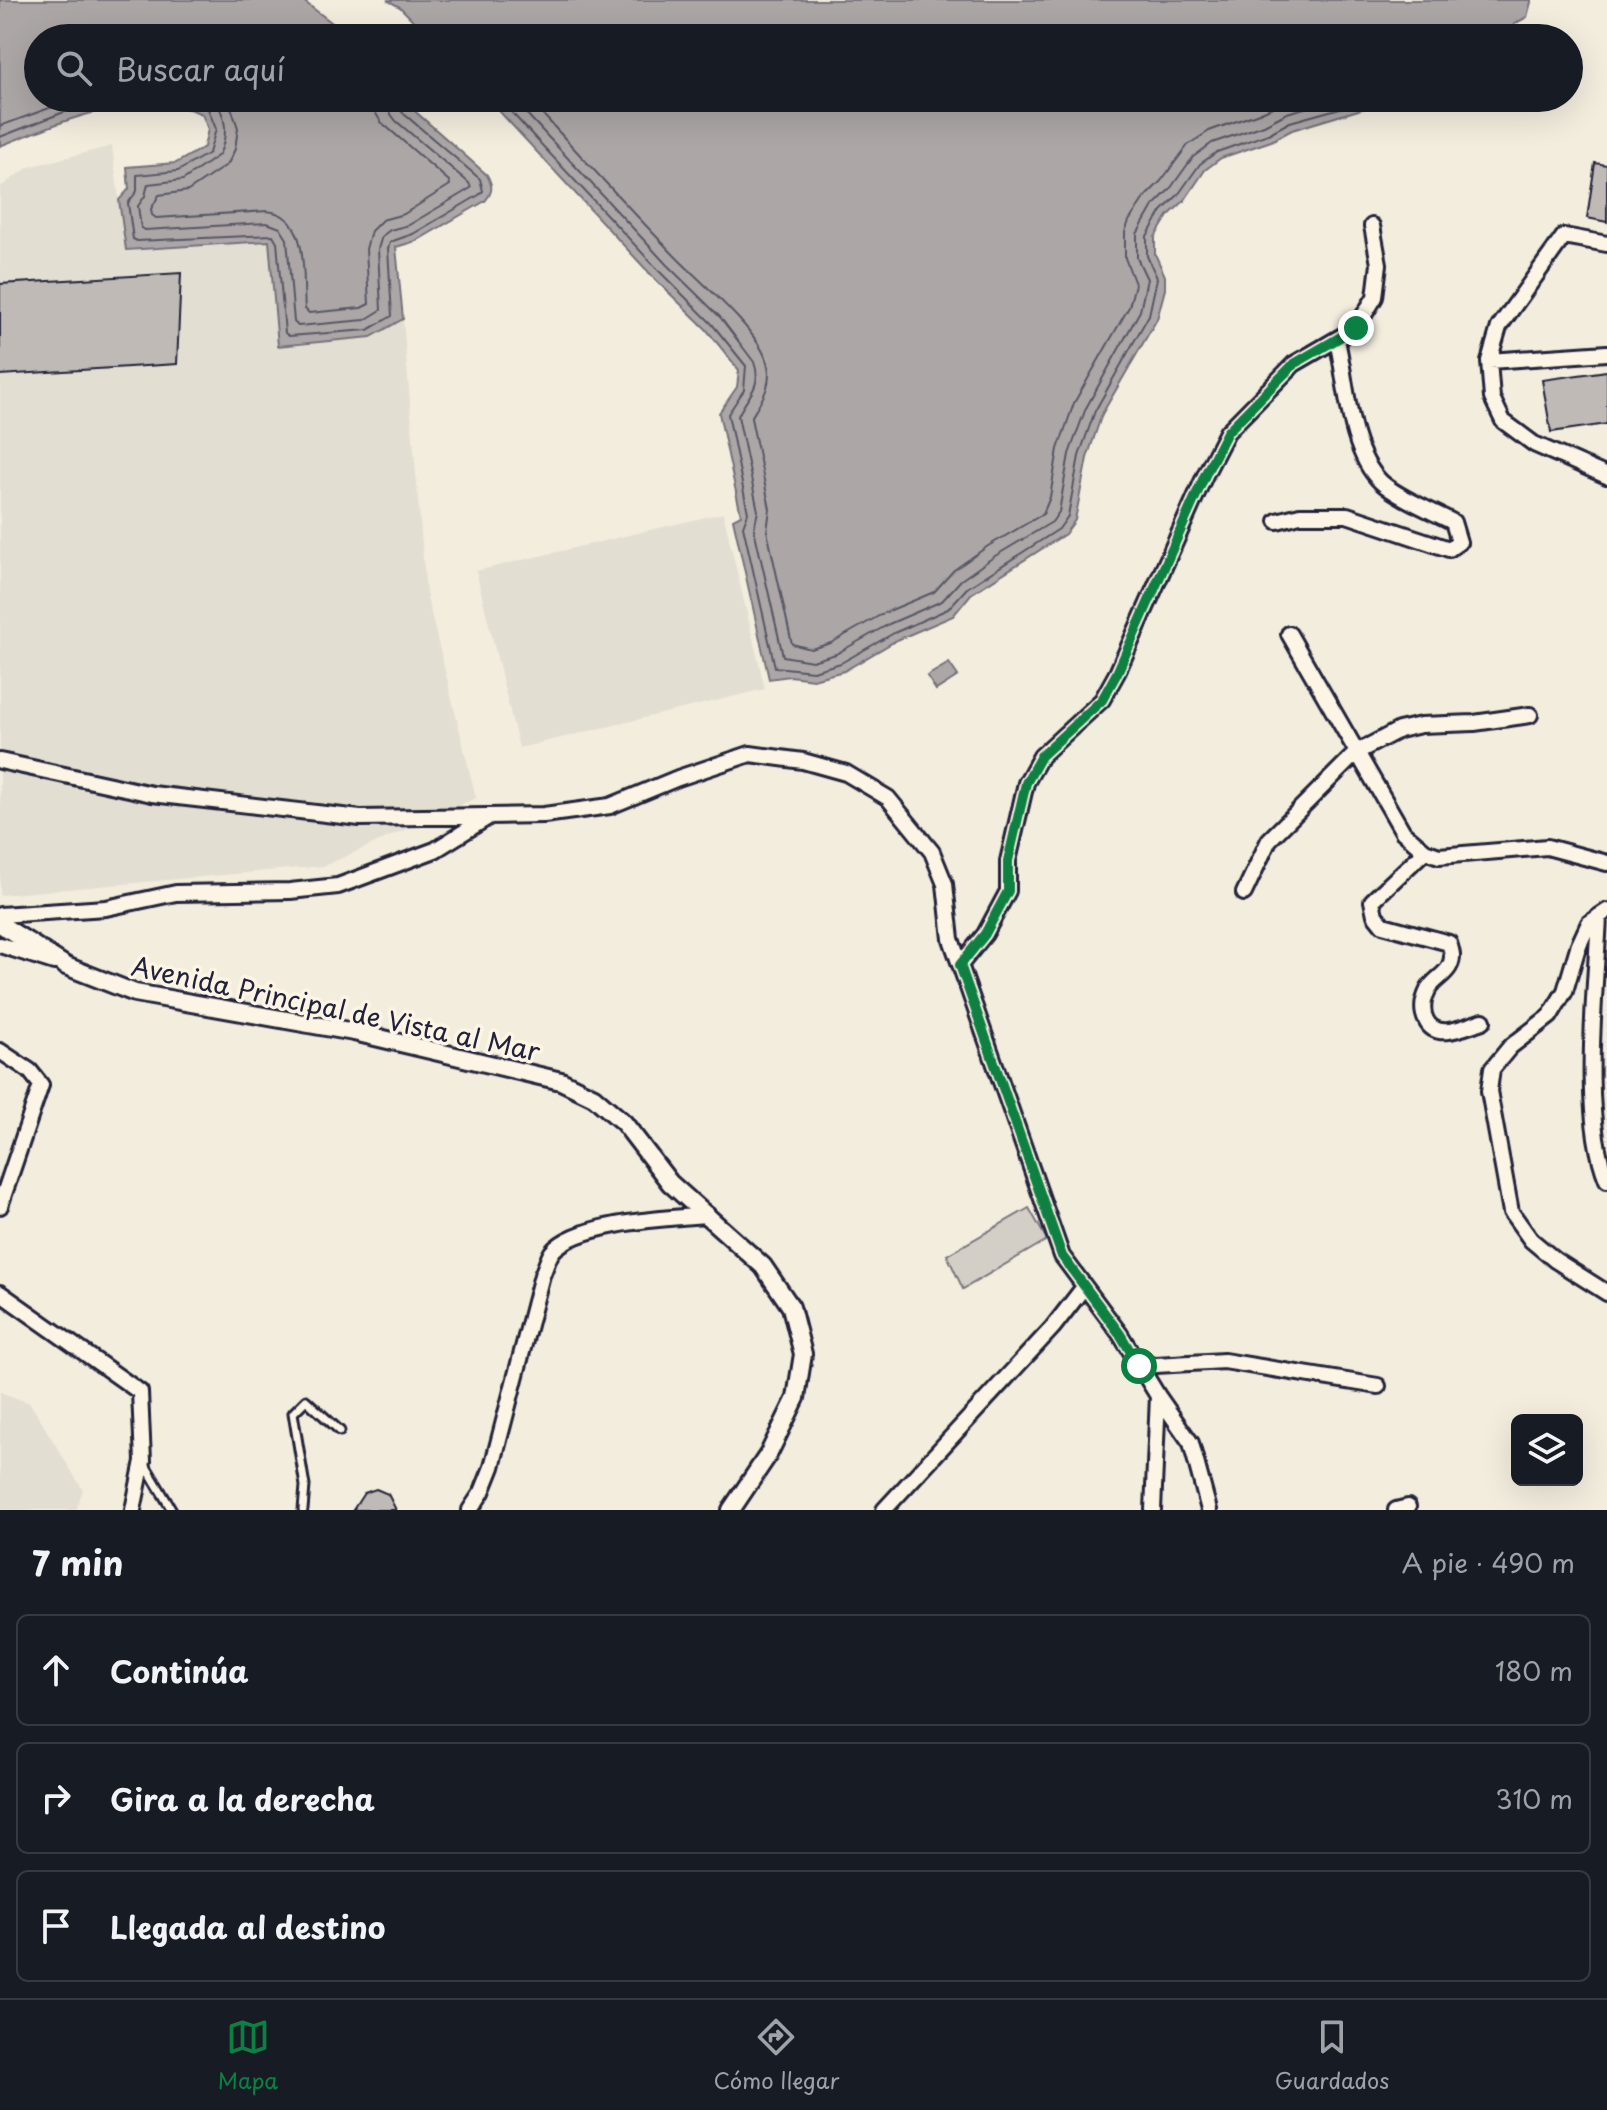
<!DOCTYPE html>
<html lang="es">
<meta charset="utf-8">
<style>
:root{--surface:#171b24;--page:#242831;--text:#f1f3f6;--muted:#9ea1a6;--line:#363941;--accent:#0b8043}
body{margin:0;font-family:"Playpen Sans",sans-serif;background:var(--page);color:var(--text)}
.controls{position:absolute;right:24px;bottom:24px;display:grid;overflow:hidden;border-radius:12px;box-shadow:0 8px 32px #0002}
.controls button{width:72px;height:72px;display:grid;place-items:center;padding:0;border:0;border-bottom:2px solid var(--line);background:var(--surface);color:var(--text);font:40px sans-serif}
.stop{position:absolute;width:24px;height:24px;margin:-18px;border:6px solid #0b8043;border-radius:50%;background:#fff}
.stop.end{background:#0b8043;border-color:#fff;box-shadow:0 2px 8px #0008}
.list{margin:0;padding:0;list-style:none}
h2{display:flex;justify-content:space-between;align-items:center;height:104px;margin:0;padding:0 32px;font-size:34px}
h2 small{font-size:26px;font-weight:400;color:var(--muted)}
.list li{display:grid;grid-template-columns:52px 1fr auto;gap:24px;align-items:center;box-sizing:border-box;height:112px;margin:0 16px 16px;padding:0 16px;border:2px solid var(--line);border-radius:12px}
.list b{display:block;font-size:30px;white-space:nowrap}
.list em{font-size:26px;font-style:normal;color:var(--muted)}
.icon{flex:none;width:44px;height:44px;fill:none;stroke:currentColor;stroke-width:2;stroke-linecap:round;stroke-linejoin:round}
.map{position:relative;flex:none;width:1607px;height:1510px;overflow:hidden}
.search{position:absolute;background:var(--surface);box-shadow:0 8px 32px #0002;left:24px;right:24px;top:24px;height:88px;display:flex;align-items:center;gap:20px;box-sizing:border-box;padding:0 28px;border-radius:44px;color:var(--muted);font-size:30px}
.sheet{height:488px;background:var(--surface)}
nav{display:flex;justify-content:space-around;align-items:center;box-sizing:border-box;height:112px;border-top:2px solid var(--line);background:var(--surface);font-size:22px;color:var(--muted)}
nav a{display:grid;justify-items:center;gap:4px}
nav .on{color:var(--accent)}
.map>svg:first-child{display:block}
.built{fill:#e3ded2}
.green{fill:#d4cfc6;stroke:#7b7880;stroke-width:2}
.water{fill:#aca7a6;stroke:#75727b;stroke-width:2}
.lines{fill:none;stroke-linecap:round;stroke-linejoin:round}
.shore{stroke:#595766;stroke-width:2}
.building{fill:#bfbab6;stroke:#22223b;stroke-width:2}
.service-casing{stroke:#22223b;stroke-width:13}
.minor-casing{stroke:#22223b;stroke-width:20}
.tertiary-casing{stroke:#22223b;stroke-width:22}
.service{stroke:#fcf5e5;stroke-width:7}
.minor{stroke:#fcf5e5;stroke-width:14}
.tertiary{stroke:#fcf5e5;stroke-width:16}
.route{stroke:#0b8043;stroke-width:10}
.labels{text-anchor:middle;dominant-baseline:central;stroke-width:7;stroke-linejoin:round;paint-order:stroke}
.street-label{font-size:26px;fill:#22223b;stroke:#fcf5e5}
</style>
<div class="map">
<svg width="1607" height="1510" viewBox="0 0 1607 1510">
<rect width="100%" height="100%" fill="#f3edde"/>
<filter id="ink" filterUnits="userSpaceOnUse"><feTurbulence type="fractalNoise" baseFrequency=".0125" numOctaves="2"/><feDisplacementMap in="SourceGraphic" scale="16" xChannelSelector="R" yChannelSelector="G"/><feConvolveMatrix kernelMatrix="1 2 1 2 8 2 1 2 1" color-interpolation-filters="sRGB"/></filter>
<g filter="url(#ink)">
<path class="built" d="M 112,146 L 126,250 L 269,241 L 371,337 L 403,319 L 426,593 L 476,798 L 324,866 L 0,895 L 0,187 L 29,167 Z
M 723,513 L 765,689 L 519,748 L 476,571 Z
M 0,1392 L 30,1403 L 83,1490 L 76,1510 L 0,1510 Z"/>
<path class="green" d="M 1029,1208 L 1047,1240 L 963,1289 L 947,1255 Z"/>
<path class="water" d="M 0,0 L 302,0 L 352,38 L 38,38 L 38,98 L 400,98 L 487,175 C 493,186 493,192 485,201 L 416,241 L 396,247 L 403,319 L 371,337 L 278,346 L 269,241 L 126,250 L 119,200 L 129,189 L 127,167 L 176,163 L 204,147 L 208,129 L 202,114 C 141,86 58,123 0,146 Z
M 387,0 L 1531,0 L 1531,2 L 1527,17 L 1516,23 L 1500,38 L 430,38 L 400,7 Z
M 487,98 L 1381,98 L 1365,108 L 1292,130 L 1271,141 L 1221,158 L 1205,170 L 1184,201 L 1168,216 L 1155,237 L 1155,254 L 1165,276 L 1165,289 L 1157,319 L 1102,414 L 1087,458 L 1075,520 L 1065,534 L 971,594 L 953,616 L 897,640 L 844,671 L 813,679 L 790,676 L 769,679 L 733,519 L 741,515 L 719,413 L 737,387 L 739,370 L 706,329 L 654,278 Z
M 949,663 L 958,676 L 936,690 L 927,676 Z"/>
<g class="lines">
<path class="shore" d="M 176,98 L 191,100 L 208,109 L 216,129 L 209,153 L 178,171 L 137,175 L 137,191 L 128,203 L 133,239 L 137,241 L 273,235 L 277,242 L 285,333 L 289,336 L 368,330 L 392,316 L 388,249 L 390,242 L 413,234 L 479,195 L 483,191 L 480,179 L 404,114 L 396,105 L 395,98
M 211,98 C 228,113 228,136 219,155 L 183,180 L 148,184 L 145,196 L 138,206 L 141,228 L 145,230 L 267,223 L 280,228 L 287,239 L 294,322 L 298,326 L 365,320 L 381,310 L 378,249 L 382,236 L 390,230 L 409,225 L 471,188 L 469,183 L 396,121 L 387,109 L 385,98
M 228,98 L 238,128 L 235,149 L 228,164 L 188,191 L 159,195 L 151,209 L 152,215 L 156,218 L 267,211 C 311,215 302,277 305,309 L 309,313 L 361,308 L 369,304 L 366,249 L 371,231 L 382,220 L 404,214 L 450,185 L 449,181 L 381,122 L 375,112 L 373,98
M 498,98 L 660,272 L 712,324 L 746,366 L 744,390 L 728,414 L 748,513 L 743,526 L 775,667 L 813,671 L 841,663 L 894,633 L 948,609 L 967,588 L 1059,529 L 1068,516 L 1079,456 L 1095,411 L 1149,315 L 1157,278 L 1147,256 L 1147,236 L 1162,211 L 1178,195 L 1200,164 L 1217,152 L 1268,134 L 1290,122 L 1344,107 L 1366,98
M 512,98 L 667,265 L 720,317 L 754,362 C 763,387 747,396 738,416 L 758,511 L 754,529 L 783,656 L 812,661 L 836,654 L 889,624 L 942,601 L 961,580 L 995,556 L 1052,522 L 1059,512 L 1069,454 L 1086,408 L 1140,311 L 1147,279 L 1137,258 L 1137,234 L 1153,206 L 1170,189 L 1193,157 L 1212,143 L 1264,125 L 1287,113 L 1340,98
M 528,98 C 576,151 625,204 675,256 C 700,282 757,328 767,362 C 774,384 761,401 751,418 L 770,509 L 767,531 L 792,644 L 811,649 L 831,643 L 884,613 L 934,592 L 954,570 L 988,546 L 1043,514 L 1050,497 L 1058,449 L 1074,403 L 1129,307 L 1135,284 L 1125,258 L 1125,232 L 1129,221 L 1144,198 L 1161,181 L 1188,145 L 1209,131 L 1259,113 L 1293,98
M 0,126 L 77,98
M 0,137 L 64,112 L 130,98"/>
</g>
<path class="building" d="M 1595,163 L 1607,165 L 1607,222 L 1587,218 Z
M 181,273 L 177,364 L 0,375 L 0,284 Z
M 1607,371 L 1607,424 L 1551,432 L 1542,380 Z
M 376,1489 L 388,1494 L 396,1510 L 353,1510 L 364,1493 Z"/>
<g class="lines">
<defs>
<path id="service" d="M 144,1463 L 172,1510
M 303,1510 L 305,1486 L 293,1413 L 306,1400 L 340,1431"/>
<path id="minor" d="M 1607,244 L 1564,236 L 1499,327 L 1489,361 L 1492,398 L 1503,421 L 1534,444 L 1607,476
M 1489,361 L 1607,353
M 1277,521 L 1300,515 L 1347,515 L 1449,549 L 1459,542 L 1453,522 C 1432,511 1397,497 1381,482 C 1348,450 1347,383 1337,340
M 1289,634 L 1403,832 L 1425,851 L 1439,856 L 1547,847 L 1607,863
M 0,761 L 152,794 L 360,818 L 544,815 L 610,806 L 678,778 L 750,754 L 803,761 L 846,773 L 888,798 L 932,852 L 945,884 L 951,939 L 1062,1256 L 1120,1334 L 1158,1396 L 1191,1443 L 1209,1510
M 1425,851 L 1372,901 L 1375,915 L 1383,925 L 1449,943 C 1452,952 1454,958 1449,967 C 1444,976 1433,980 1428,990 C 1423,1000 1421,1010 1426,1020 C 1436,1042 1466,1026 1483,1021
M 1244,893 L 1269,840 L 1357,752 L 1399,730 L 1421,725 L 1474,723 L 1530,715
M 1607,911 L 1589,923 L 1578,947 L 1565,991 L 1550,1016 L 1510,1047 L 1492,1069 L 1489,1091 L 1511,1212 L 1531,1240 L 1555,1260 L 1607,1293
M 0,915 L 106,908 L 176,893 L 290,891 L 338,886 L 435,850 L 490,816
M 1599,916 C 1596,989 1580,1115 1607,1180
M 0,945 L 54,962
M 960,965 L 985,934 L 1008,891 L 1008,861 L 1026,783 L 1041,756 L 1102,700 L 1117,673 L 1206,473 L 1227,432 L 1294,364 L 1356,328 L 1375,297 L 1379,264 L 1372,226
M 0,1051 L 30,1071 L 41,1085 L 0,1206
M 0,1293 L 140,1392 L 143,1461 L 133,1510
M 1139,1366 L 1224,1361 L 1378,1386
M 470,1510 L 482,1492 L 492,1467 L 542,1275 C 545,1269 548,1258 552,1252 C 576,1222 671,1218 708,1215
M 884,1510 L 1053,1327 L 1084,1287
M 1153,1510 L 1158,1396
M 1396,1510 L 1408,1507"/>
<path id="tertiary" d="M 0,924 L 66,966 L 135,993 L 354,1032 L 561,1081 L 594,1097 L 624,1123 L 670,1183 L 763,1266 L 791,1307 L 803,1354 L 796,1398 L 768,1455 L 731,1510"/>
</defs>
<use href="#service" class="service-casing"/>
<use href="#minor" class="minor-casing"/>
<use href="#tertiary" class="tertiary-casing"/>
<use href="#service" class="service"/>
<use href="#minor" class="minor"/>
<use href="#tertiary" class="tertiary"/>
</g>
</g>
<g class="lines" filter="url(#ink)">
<path class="route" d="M 1139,1366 L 1120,1334 L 1062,1256 L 960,965 L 985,934 L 1008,891 L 1008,861 L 1026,783 L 1041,756 L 1102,700 L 1117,673 L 1206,473 L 1227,432 L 1294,364 L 1356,328"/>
</g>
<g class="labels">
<g class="street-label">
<text transform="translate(336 1008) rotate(12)">Avenida Principal de Vista al Mar</text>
</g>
</g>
</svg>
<div class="controls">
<button><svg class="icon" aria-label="layers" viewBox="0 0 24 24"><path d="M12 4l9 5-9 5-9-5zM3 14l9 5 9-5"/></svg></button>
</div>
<div class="stop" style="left:1139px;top:1366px"></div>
<div class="stop end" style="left:1356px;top:328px"></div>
<div class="search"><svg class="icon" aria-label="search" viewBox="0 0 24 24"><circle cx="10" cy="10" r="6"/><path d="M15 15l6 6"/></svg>Buscar aquí</div>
</div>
<section class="sheet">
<h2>7 min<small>A pie · 490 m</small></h2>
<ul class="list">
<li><svg class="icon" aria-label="ahead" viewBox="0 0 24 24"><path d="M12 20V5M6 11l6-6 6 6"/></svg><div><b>Continúa</b></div><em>180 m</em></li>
<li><svg class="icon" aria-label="right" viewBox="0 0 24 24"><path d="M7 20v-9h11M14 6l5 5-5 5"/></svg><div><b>Gira a la derecha</b></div><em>310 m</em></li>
<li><svg class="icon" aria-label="arrive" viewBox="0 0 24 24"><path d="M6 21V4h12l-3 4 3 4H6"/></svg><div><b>Llegada al destino</b></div></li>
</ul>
</section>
<nav>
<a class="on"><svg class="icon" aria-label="map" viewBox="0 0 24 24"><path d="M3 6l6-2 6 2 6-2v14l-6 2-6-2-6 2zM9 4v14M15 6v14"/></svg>Mapa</a>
<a><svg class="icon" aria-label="directions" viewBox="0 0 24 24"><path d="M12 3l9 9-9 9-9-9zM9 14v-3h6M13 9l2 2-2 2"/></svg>Cómo llegar</a>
<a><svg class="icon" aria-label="saved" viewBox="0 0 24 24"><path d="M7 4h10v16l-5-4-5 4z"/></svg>Guardados</a>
</nav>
